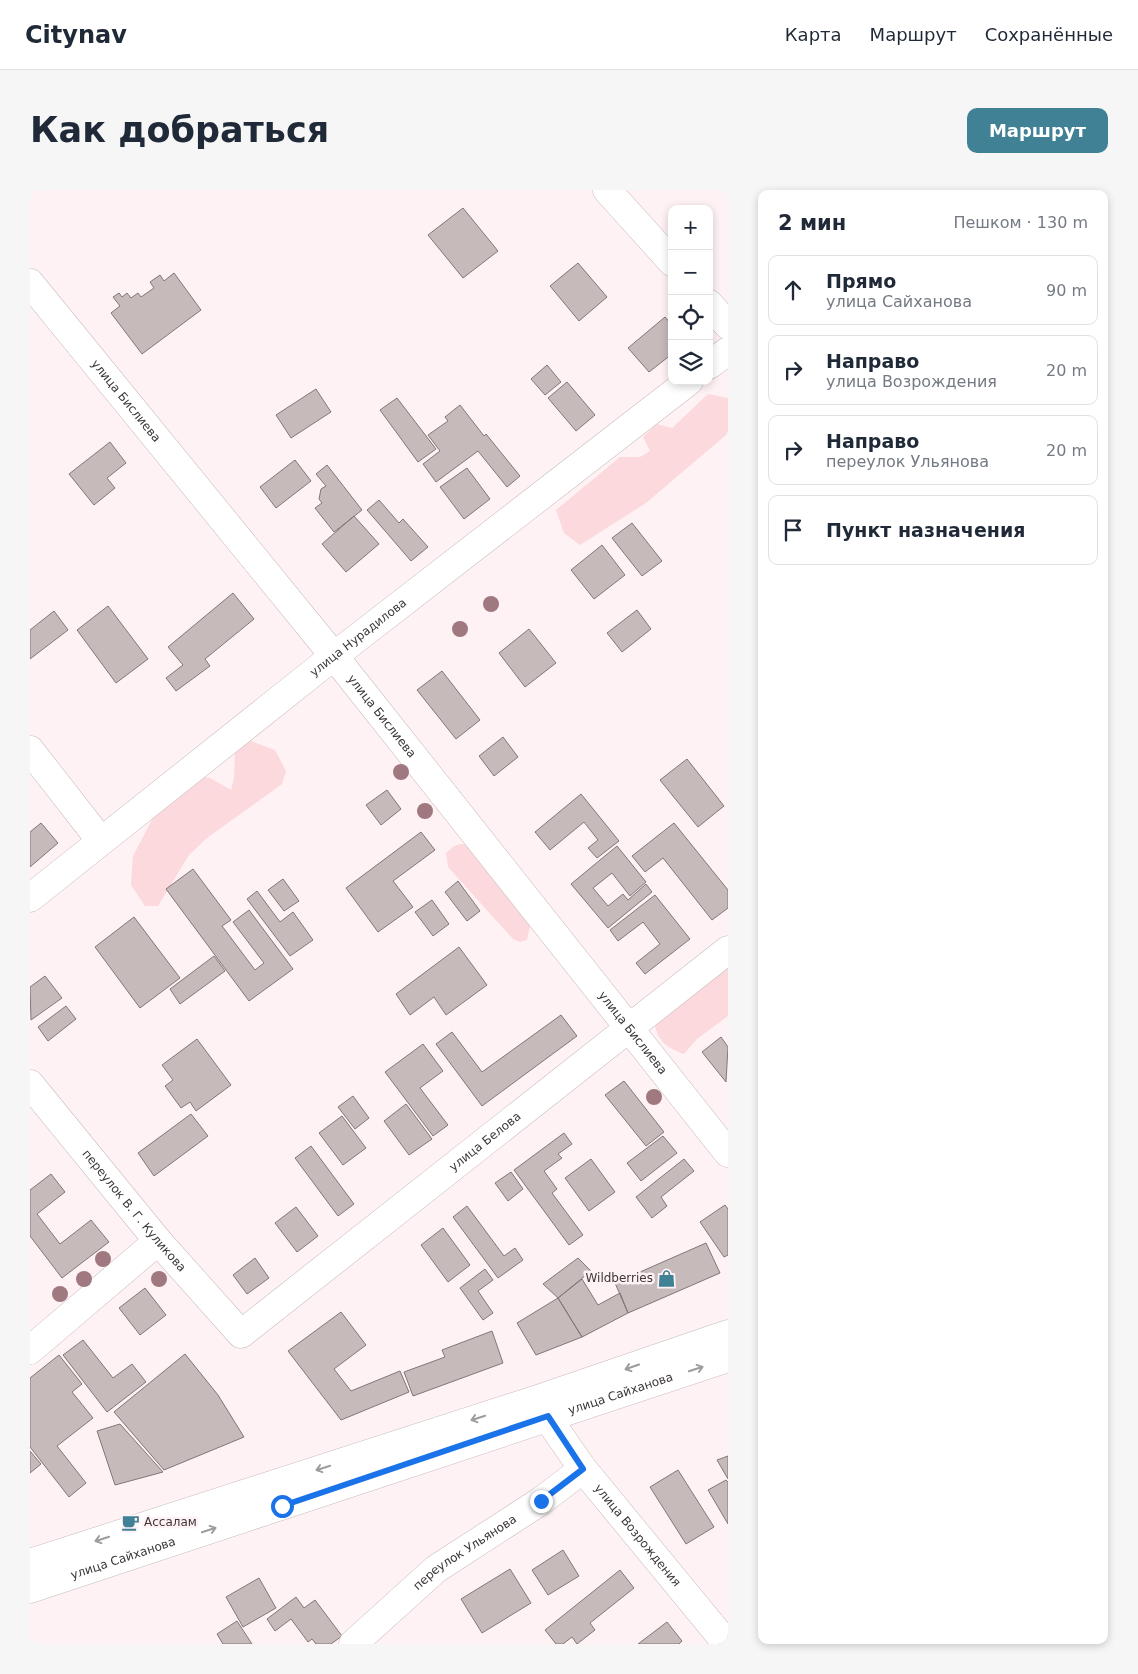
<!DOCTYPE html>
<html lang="ru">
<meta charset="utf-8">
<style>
:root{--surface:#fff;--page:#f6f6f7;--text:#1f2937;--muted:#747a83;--line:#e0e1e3;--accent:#418195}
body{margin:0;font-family:"DejaVu Sans",sans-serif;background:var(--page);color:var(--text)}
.controls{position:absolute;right:15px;top:15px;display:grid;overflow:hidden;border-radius:10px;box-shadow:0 2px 8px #0003}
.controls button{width:45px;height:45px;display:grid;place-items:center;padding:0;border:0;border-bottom:1px solid var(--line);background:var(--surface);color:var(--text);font:25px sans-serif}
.stop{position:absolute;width:15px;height:15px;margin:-11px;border:4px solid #1a73e8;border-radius:50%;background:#fff}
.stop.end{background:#1a73e8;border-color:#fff;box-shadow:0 1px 5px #0008}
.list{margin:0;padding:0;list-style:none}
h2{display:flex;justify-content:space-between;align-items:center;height:65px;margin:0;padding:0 20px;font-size:21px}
h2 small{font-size:16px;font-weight:400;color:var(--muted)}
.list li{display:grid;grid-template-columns:32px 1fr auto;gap:15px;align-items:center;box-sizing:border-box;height:70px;margin:0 10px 10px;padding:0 10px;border:1px solid var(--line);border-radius:10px}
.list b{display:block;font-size:19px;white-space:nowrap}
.list p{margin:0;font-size:16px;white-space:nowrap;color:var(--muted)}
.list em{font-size:16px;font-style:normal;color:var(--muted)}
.icon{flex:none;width:28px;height:28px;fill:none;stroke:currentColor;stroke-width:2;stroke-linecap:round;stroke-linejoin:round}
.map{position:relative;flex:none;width:698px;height:1454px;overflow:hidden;border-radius:10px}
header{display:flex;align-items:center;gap:30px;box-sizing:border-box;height:70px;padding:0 25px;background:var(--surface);border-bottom:1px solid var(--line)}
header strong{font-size:24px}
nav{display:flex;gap:28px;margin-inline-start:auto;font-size:18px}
.intro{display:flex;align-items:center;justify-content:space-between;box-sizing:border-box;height:120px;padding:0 30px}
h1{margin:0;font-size:35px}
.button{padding:12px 22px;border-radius:10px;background:var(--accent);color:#fff;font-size:18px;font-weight:700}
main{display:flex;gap:30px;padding:0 30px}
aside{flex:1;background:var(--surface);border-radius:10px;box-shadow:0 2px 8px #0003}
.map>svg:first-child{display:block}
.green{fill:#fbd9dc}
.building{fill:#c6babb;stroke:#827778}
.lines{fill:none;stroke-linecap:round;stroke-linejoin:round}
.minor-casing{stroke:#c7bbbc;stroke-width:29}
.major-casing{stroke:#c7bbbc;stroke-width:29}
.minor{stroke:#fff;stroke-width:28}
.major{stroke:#fff;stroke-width:28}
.tree{fill:#9f7880}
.oneway{stroke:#9e9c9c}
.route{stroke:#1a73e8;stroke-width:6}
.labels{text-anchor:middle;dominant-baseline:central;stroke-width:5;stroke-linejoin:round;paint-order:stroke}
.street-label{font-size:12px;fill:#3d3838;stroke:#fff2f4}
.poi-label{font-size:12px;fill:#3d3838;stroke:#fff2f4;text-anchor:end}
</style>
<header>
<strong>Citynav</strong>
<nav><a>Карта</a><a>Маршрут</a><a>Сохранённые</a></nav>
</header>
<div class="intro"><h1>Как добраться</h1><a class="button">Маршрут</a></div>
<main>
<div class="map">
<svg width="698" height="1454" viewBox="0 0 698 1454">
<rect width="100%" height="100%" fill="#fff2f4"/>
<path class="green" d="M 678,204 L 698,208 L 698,241 L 696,245 L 616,313 L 550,355 L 534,343 L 526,320 L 590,267 L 610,267 L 620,261 L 613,247 L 627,234 L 642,238 Z
M 221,551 L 245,560 L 256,581 L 252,594 L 177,648 L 159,665 L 128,716 L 115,716 L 101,695 L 103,666 L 128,618 L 171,587 L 180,588 L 201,600 L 204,588 L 205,560 Z
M 431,654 L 440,655 L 501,732 L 497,750 L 490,752 L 483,749 L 418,677 L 416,663 L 424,656 Z
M 698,772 L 698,826 L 667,849 L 654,864 C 638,858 629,853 625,836 Z"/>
<path class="building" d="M 433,18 L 468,61 L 433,88 L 398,45 Z
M 548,73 L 577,107 L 549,131 L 520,96 Z
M 144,83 L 171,120 L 112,164 L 81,123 L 90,116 L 83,107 L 89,103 L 92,107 L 97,103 L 101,108 L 108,103 L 111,107 L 124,98 L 120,92 L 130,85 L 134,91 Z
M 635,127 L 642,135 L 642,164 L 619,182 L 598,158 Z
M 517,175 L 531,192 L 515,205 L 501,189 Z
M 537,192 L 565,225 L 546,241 L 518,208 Z
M 286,199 L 301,222 L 261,248 L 246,225 Z
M 367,208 L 406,259 L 388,272 L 350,220 Z
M 430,215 L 454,246 L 456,244 L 490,286 L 477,297 L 448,261 L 406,292 L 393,274 L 410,261 L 398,245 L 418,231 L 415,227 Z
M 80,252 L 96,273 L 77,288 L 85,298 L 64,315 L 39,284 Z
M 265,270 L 281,291 L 246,318 L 230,297 Z
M 297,275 L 332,320 L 304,342 L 285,318 L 292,313 L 289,309 L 291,299 L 296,296 L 286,284 Z
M 437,278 L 460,309 L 434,329 L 410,297 Z
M 349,310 L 369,333 L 373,329 L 398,357 L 381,371 L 337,320 Z
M 324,326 L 349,354 L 316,382 L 292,354 Z
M 602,333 L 632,371 L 612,386 L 582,348 Z
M 572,355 L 595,385 L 564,409 L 541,380 Z
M 203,403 L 224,429 L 175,469 L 180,476 L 146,501 L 136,488 L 153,475 L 138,457 Z
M 78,416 L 118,469 L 86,493 L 47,440 Z
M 607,420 L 621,439 L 592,462 L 577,443 Z
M 24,421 L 38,440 L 0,469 L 0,440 Z
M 499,439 L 526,473 L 495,497 L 469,463 Z
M 412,481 L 450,530 L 426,549 L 387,500 Z
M 473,547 L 488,567 L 464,586 L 449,566 Z
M 657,569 L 694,616 L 668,637 L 630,590 Z
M 357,600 L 371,619 L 351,635 L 336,615 Z
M 551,604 L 589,651 L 567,668 L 558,658 L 568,650 L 554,632 L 520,660 L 505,642 Z
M 11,633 L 28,653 L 0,677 L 0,642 Z
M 644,633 L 698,700 L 698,718 L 682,730 L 633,668 L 615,682 L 602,666 Z
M 391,642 L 405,660 L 363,691 L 383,717 L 348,742 L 316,698 Z
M 587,656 L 616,692 L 600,706 L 582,683 L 563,698 L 578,716 L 593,704 L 598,710 L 616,694 L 622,702 L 578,738 L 541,694 Z
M 163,679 L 201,730 L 192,736 L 225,780 L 234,773 L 203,732 L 219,720 L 263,779 L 219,811 L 136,699 Z
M 253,689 L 269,711 L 254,721 L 238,700 Z
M 428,691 L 450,721 L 437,731 L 415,702 Z
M 227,701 L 250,732 L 263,722 L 283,750 L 260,766 L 217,709 Z
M 625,705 L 660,749 L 615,784 L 606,773 L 630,754 L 613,732 L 588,751 L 580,740 Z
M 402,710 L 419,734 L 403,746 L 385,722 Z
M 104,727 L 150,788 L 110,818 L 65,757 Z
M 429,757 L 457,795 L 416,825 L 404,807 L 380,825 L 366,804 Z
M 184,766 L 195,781 L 150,814 L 140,799 Z
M 15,786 L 32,808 L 1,830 L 0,797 Z
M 36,816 L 46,829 L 18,851 L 8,837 Z
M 531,825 L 547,846 L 452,916 L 406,854 L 422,842 L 452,882 Z
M 691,847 L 698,857 L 696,892 L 672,862 Z
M 167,849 L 201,895 L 166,921 L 160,912 L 151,918 L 135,896 L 143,890 L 132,875 Z
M 393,854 L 413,881 L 390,898 L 418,935 L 403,946 L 355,882 Z
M 594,891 L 634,942 L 616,956 L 575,905 Z
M 323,906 L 339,928 L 325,939 L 308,917 Z
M 376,914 L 402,949 L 379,965 L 354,931 Z
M 161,924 L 178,946 L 124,986 L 108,963 Z
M 312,926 L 336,958 L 313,975 L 289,943 Z
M 534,943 L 542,954 L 528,964 L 532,968 L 514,981 L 527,999 L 522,1003 L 553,1045 L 539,1055 L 484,980 Z
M 633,946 L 647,963 L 611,991 L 597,973 Z
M 281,956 L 324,1014 L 308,1026 L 265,968 Z
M 561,969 L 585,1002 L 559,1021 L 535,988 Z
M 654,969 L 664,981 L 631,1007 L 637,1016 L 622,1028 L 606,1007 Z
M 481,982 L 493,999 L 478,1011 L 465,993 Z
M 21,984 L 35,1002 L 7,1024 L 30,1054 L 61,1030 L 79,1052 L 32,1088 L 0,1046 L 0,1000 Z
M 695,1015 L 698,1019 L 698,1065 L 694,1067 L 670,1032 Z
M 437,1016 L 474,1066 L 485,1058 L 493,1070 L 468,1088 L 423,1027 Z
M 266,1017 L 288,1046 L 267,1062 L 245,1033 Z
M 413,1038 L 440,1075 L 418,1092 L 391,1055 Z
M 676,1053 L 690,1083 L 598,1123 L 585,1093 Z
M 225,1068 L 239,1088 L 217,1104 L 203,1085 Z
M 548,1068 L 561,1081 L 528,1108 L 513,1094 Z
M 455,1079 L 463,1090 L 448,1101 L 463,1123 L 453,1130 L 430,1098 Z
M 552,1089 L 568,1115 L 590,1103 L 598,1123 L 552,1147 L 528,1108 Z
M 115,1098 L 136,1125 L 110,1145 L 89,1118 Z
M 528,1108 L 552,1147 L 506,1165 L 487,1133 Z
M 311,1122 L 336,1155 L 304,1179 L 321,1201 L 370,1181 L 379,1202 L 311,1230 L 258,1161 Z
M 462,1141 L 473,1173 L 383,1206 L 374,1182 L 415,1167 L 412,1160 Z
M 53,1150 L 83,1188 L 102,1174 L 116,1192 L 77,1222 L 33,1165 Z
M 155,1164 L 188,1205 L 214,1247 L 134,1280 L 84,1222 Z
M 29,1165 L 52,1194 L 42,1202 L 63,1228 L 27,1256 L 56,1293 L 39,1307 L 0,1257 L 0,1188 Z
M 90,1234 L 133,1282 L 85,1295 L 67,1241 Z
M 0,1261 L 11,1274 L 0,1283 Z
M 698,1266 L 698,1289 L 687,1270 Z
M 648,1280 L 684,1337 L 656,1354 L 620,1297 Z
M 696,1290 L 698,1292 L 698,1334 L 678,1300 Z
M 533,1360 L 549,1386 L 518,1405 L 502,1380 Z
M 480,1379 L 501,1413 L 452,1443 L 431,1409 Z
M 590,1380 L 604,1398 L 560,1433 L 565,1440 L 547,1454 L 542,1447 L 533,1454 L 526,1454 L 515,1440 Z
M 229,1388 L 246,1418 L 213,1437 L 196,1407 Z
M 266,1407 L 274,1418 L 285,1410 L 312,1446 L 301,1454 L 286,1454 L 282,1449 L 278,1452 L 261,1429 L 245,1441 L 237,1429 Z
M 207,1431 L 222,1454 L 193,1454 L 187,1444 Z
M 637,1432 L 652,1451 L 649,1454 L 608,1454 Z"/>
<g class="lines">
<defs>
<g id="minor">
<path d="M 577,0 L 642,72"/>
<path id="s1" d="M 0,93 L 304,466 L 698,963"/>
<path d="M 679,114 L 698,135"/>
<path d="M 679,175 L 698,161"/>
<path d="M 0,560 L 71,651"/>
<path id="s2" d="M 0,708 L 304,466 L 659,191"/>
<path id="s3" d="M 0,894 L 128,1051 L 211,1144 L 698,760"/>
<path d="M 0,1160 L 128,1051"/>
<path id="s4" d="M 505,1210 L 553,1279 L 697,1454"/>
<path id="s5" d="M 323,1454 L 406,1379 L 511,1311 L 553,1279"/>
</g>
<g id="major">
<path d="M 0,1373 L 505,1210 L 698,1144"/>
<path id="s6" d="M 0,1399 L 698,1168"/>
</g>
</defs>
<use href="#minor" class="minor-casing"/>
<use href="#major" class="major-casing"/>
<use href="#minor" class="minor"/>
<use href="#major" class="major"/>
</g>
<g class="tree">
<circle cx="461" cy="414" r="8"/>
<circle cx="430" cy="439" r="8"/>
<circle cx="371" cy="582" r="8"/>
<circle cx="395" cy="621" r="8"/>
<circle cx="624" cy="907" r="8"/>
<circle cx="73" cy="1069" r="8"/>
<circle cx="54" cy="1089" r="8"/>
<circle cx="129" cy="1089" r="8"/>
<circle cx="30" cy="1104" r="8"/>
</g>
<defs><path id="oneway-shaft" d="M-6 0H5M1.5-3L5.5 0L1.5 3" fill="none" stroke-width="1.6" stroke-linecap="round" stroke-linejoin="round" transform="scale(1.25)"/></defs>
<g class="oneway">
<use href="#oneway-shaft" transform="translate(602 1177) rotate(161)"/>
<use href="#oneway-shaft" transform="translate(666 1179) rotate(-18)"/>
<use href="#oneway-shaft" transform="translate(448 1228) rotate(162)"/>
<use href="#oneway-shaft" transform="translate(293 1278) rotate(162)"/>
<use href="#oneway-shaft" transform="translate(179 1340) rotate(-18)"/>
<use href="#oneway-shaft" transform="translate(72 1349) rotate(162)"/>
</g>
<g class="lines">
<path class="route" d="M 252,1316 L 518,1226 L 553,1279 L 511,1311"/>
</g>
<defs>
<symbol id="shop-bare" viewBox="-9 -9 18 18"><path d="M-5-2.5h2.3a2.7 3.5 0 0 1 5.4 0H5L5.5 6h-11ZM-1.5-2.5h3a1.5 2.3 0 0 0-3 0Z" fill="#418195" stroke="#fff2f4" stroke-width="2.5" paint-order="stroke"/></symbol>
<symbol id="cafe-bare" viewBox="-9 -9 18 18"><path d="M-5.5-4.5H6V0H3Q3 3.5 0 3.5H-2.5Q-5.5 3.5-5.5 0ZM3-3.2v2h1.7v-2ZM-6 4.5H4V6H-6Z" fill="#418195" stroke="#fff2f4" stroke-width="2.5" paint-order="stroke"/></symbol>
</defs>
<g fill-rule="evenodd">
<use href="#shop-bare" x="624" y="1076" width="25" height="25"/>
<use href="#cafe-bare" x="88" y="1320" width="25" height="25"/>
</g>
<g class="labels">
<g class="street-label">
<text stroke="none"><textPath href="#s1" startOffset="152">улица Бислиева</textPath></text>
<text stroke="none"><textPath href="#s2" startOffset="419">улица Нурадилова</textPath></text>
<text stroke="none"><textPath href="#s1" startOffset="558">улица Бислиева</textPath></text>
<text stroke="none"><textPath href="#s1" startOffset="962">улица Бислиева</textPath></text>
<text stroke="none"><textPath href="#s3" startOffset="638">улица Белова</textPath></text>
<text stroke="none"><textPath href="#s3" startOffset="164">переулок В. Г. Куликова</textPath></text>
<text stroke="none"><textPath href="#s6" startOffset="622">улица Сайханова</textPath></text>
<text stroke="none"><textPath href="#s4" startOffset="170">улица Возрождения</textPath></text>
<text stroke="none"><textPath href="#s5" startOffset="145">переулок Ульянова</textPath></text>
<text stroke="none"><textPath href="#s6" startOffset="98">улица Сайханова</textPath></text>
</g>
<g class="poi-label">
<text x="623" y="1088">Wildberries</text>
<text x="114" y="1332" text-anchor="start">Ассалам</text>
</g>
</g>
</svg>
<div class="controls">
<button>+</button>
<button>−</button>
<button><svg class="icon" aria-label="locate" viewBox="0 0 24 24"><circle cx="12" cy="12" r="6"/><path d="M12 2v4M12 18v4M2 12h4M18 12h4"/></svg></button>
<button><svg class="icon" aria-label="layers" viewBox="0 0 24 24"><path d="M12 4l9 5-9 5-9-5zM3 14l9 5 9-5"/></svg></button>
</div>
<div class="stop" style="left:252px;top:1316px"></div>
<div class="stop end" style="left:511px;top:1311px"></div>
</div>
<aside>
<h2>2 мин<small>Пешком · 130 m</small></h2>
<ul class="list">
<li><svg class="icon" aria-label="ahead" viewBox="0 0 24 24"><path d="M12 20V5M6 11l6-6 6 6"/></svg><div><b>Прямо</b><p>улица Сайханова</p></div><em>90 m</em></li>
<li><svg class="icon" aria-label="right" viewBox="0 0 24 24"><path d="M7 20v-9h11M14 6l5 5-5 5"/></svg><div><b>Направо</b><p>улица Возрождения</p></div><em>20 m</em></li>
<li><svg class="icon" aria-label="right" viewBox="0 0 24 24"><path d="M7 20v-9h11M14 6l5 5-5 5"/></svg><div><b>Направо</b><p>переулок Ульянова</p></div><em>20 m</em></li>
<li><svg class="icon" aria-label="arrive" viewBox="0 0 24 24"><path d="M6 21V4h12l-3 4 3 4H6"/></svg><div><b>Пункт назначения</b></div></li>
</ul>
</aside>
</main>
